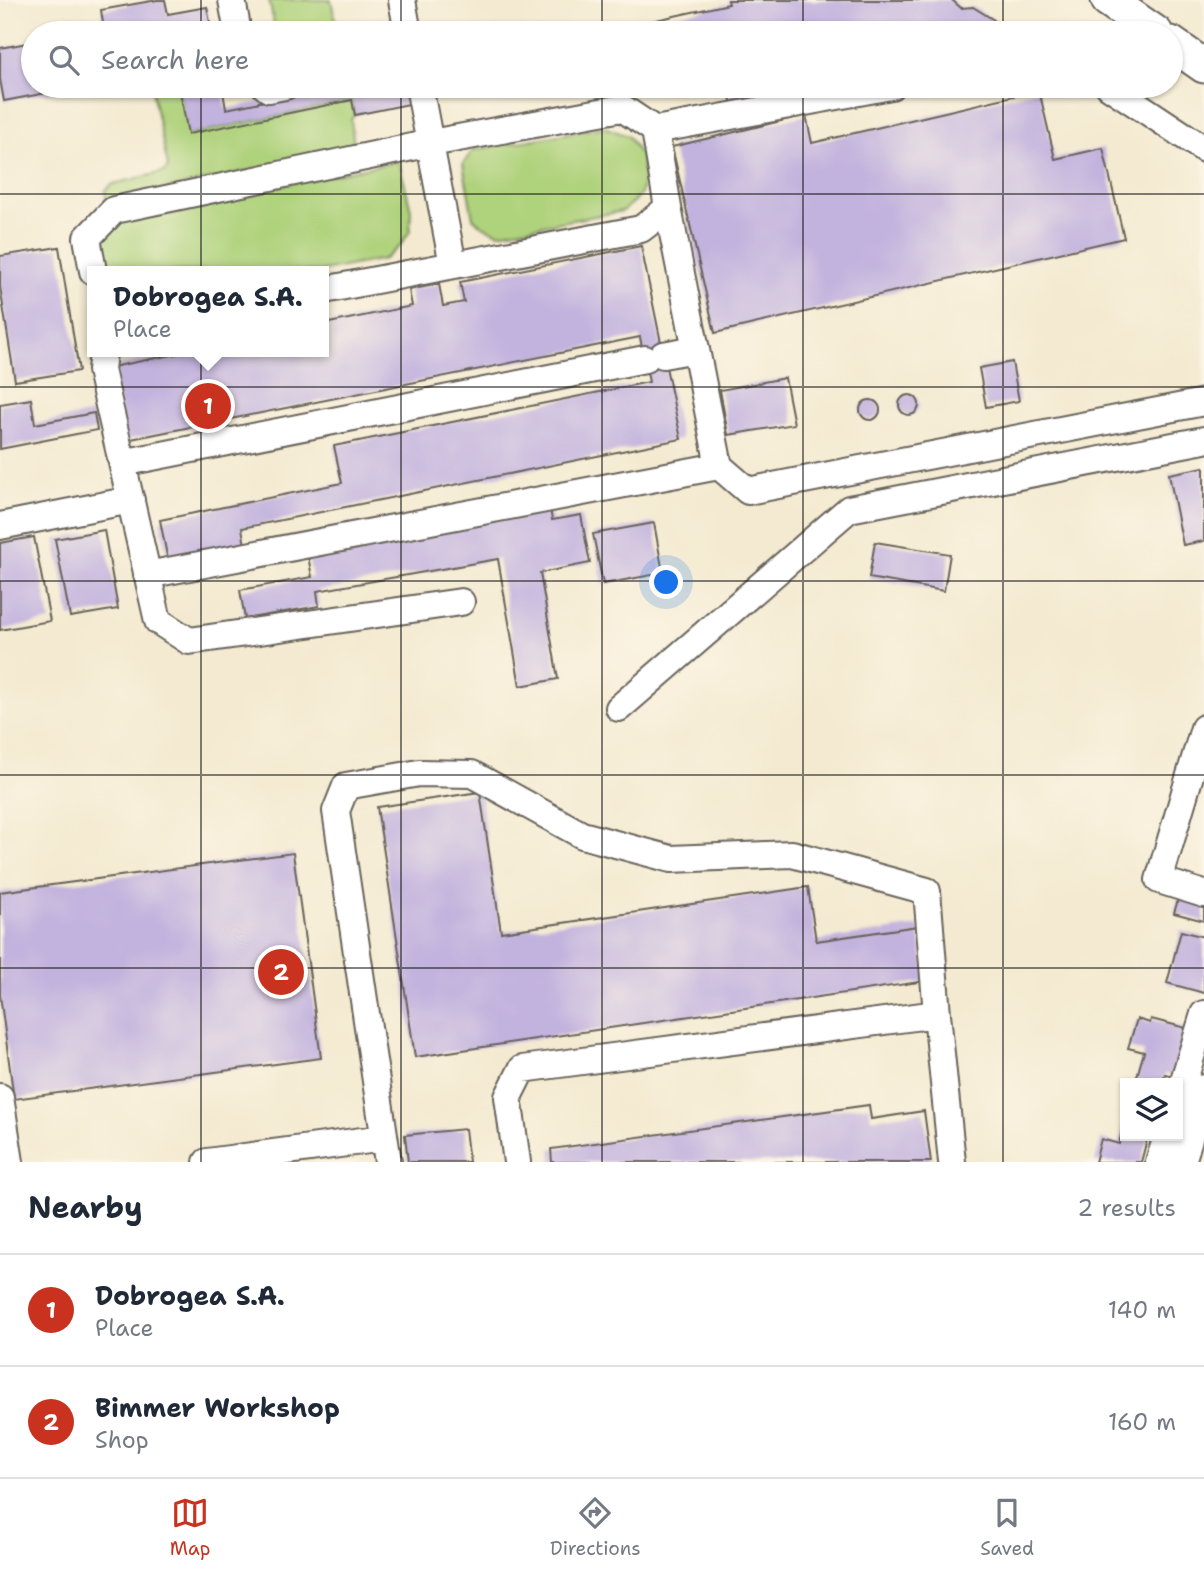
<!DOCTYPE html>
<style>
:root{--surface:#fff;--page:#f2f2f3;--text:#1f2937;--muted:#747a83;--line:#e0e1e3;--accent:#c8321e}
body{margin:0;font-family:"Shantell Sans",sans-serif;background:var(--page);color:var(--text)}
.controls{position:absolute;right:21px;bottom:21px;display:grid;overflow:hidden;border-radius:0px;box-shadow:0 2px 5px #0004}
.controls button{width:63px;height:63px;display:grid;place-items:center;padding:0;border:0;border-bottom:2px solid var(--line);background:var(--surface);color:var(--text);font:35px sans-serif}
.you{position:absolute;left:667px;top:583px;width:24px;height:24px;margin:-18px;border:5px solid #fff;border-radius:50%;background:#1a73e8;box-shadow:0 0 0 10px #1a73e833}
.badge{display:grid;place-items:center;width:46px;height:46px;border-radius:50%;background:var(--accent);color:#fff;font-size:23px;font-weight:700}
.pin{position:absolute;translate:-50% -50%;border:4px solid #fff;box-shadow:0 2px 7px #0006}
.popup{position:absolute;left:87px;top:266px;width:242px;height:91px;box-sizing:border-box;display:grid;place-content:center;border-radius:0px;background:var(--surface);filter:drop-shadow(0 2px 5px #0005);font-size:23px;white-space:nowrap;color:var(--muted)}
.popup b{font-size:26px;color:var(--text)}
.popup::after{content:'';position:absolute;left:50%;top:100%;margin-left:-14px;border:14px solid transparent;border-top-color:var(--surface)}
.list{margin:0;padding:0;list-style:none}
h2{display:flex;justify-content:space-between;align-items:center;height:91px;margin:0;padding:0 28px;font-size:30px}
h2 small{font-size:23px;font-weight:400;color:var(--muted)}
.list li{display:grid;grid-template-columns:46px 1fr auto;gap:21px;align-items:center;box-sizing:border-box;height:112px;padding:0 28px;border-top:2px solid var(--line)}
.list b{display:block;font-size:26px;white-space:nowrap}
.list p{margin:0;font-size:23px;white-space:nowrap;color:var(--muted)}
.list em{font-size:23px;font-style:normal;color:var(--muted)}
.icon{flex:none;width:38px;height:38px;fill:none;stroke:currentColor;stroke-width:2;stroke-linecap:round;stroke-linejoin:round}
.map{position:relative;flex:none;width:1204px;height:1162px;overflow:hidden}
.search{position:absolute;background:var(--surface);box-shadow:0 2px 5px #0004;left:21px;right:21px;top:21px;height:77px;display:flex;align-items:center;gap:18px;box-sizing:border-box;padding:0 24px;border-radius:38px;color:var(--muted);font-size:26px}
.sheet{height:315px;background:var(--surface)}
nav{display:flex;justify-content:space-around;align-items:center;box-sizing:border-box;height:98px;border-top:2px solid var(--line);background:var(--surface);font-size:19px;color:var(--muted)}
nav a{display:grid;justify-items:center;gap:4px}
nav .on{color:var(--accent)}
.map>svg:first-child{display:block}
.green{fill:#afd27b;stroke:#66774c;stroke-width:2}
.building{fill:#c2b2de}
.lines{fill:none;stroke-linecap:round;stroke-linejoin:round}
.minor-casing{stroke:#68645b;stroke-width:30}
.major-casing{stroke:#68645b;stroke-width:37}
.minor{stroke:#fff;stroke-width:26}
.major{stroke:#fff;stroke-width:33}
.grid{fill:none;stroke:#1c1c1c;stroke-width:2;stroke-opacity:0.55}
</style>
<div class="map">
<svg width="1204" height="1162" viewBox="0 0 1204 1162">
<rect width="100%" height="100%" fill="#fcf5e5"/>
<filter id="ink" filterUnits="userSpaceOnUse"><feTurbulence type="fractalNoise" baseFrequency=".0143" numOctaves="2"/><feDisplacementMap in="SourceGraphic" scale="14" xChannelSelector="R" yChannelSelector="G"/><feConvolveMatrix kernelMatrix="1 2 1 2 8 2 1 2 1" color-interpolation-filters="sRGB"/></filter>
<filter id="wash" filterUnits="userSpaceOnUse"><feTurbulence type="fractalNoise" baseFrequency=".00686" numOctaves="4" result="noise"/><feDisplacementMap in="SourceGraphic" scale="28" xChannelSelector="R" yChannelSelector="G"/><feGaussianBlur stdDeviation="1.57" result="paint"/><feColorMatrix in="noise" values="0 0 0 0 0 0 0 0 0 0 0 0 0 0 0 0 0 1.4 0 .05"/><feComposite in="paint" operator="in"/></filter>
<g filter="url(#wash)">
<rect width="100%" height="100%" fill="#f4ead1"/>
<path class="green" d="M 269,0 L 331,0 L 338,33 L 276,33 Z
M 151,86 L 179,86 L 189,134 L 352,100 L 355,115 L 351,119 L 354,147 L 115,201 L 106,199 L 105,191 L 113,184 L 164,172 L 168,167 Z
M 604,127 L 628,136 L 641,156 L 644,175 L 641,194 L 623,211 L 499,233 L 482,226 L 473,218 L 463,164 L 473,150 Z
M 399,161 L 411,210 L 410,231 L 400,246 L 384,259 L 323,271 L 102,271 C 99,250 97,233 117,219 Z"/>
<g id="blocks">
<path class="building" d="M 157,0 L 165,0 L 168,14 L 207,7 L 212,33 L 88,33 L 104,29 L 101,10 Z
M 728,0 L 952,0 L 961,8 L 973,7 L 994,20 L 990,26 L 977,29 L 978,33 L 635,33 L 633,25 L 729,4 Z
M 33,42 L 33,86 L 78,87 L 4,101 L 0,79 L 0,48 Z
M 179,86 L 222,86 L 226,109 L 338,86 L 405,86 L 409,104 L 355,115 L 352,100 L 188,134 Z
M 646,86 L 679,86 L 679,87 L 648,93 Z
M 728,86 L 820,86 L 820,87 L 732,106 Z
M 1039,90 L 1055,159 L 1103,148 L 1124,238 L 715,333 L 672,147 L 806,115 L 812,143 Z
M 641,246 L 681,439 L 242,528 L 245,546 L 168,561 L 160,520 L 342,483 L 334,446 L 649,382 L 640,337 L 126,440 L 112,367 L 186,352 L 324,352 L 324,324 L 412,306 L 409,290 L 439,284 L 443,306 L 464,302 L 460,282 Z
M 59,247 L 79,371 L 15,381 L 0,287 L 0,256 Z
M 1012,362 L 1019,401 L 986,407 L 979,368 Z
M 785,378 L 794,424 L 728,435 L 720,390 Z
M899 405a10 10 0 1 1 20 0a10 10 0 1 1-20 0Z
M 31,399 L 35,424 L 94,413 L 97,430 L 0,449 L 0,404 Z
M860 410a10 10 0 1 1 20 0a10 10 0 1 1-20 0Z
M 1204,467 L 1204,541 L 1183,545 L 1169,474 Z
M 550,509 L 552,520 L 581,515 L 590,563 L 540,573 L 558,679 L 520,686 L 498,559 L 317,591 L 319,606 L 245,619 L 240,590 L 312,577 L 307,551 Z
M 654,523 L 663,573 L 603,584 L 593,534 Z
M 104,530 L 118,609 L 70,617 L 55,539 Z
M 34,537 L 50,621 L 0,630 L 0,543 Z
M 875,542 L 950,554 L 944,591 L 869,578 Z
M 480,792 L 501,932 L 808,887 L 816,941 L 918,926 L 926,981 L 415,1057 L 377,807 Z
M 293,853 L 321,1058 L 14,1099 L 0,995 L 0,892 Z
M 1180,893 L 1204,899 L 1204,921 L 1174,913 Z
M 1181,931 L 1204,937 L 1204,993 L 1167,983 Z
M 1137,1019 L 1150,1023 L 1151,1019 L 1186,1028 L 1173,1076 L 1165,1074 L 1162,1083 L 1135,1083 L 1144,1052 L 1128,1048 Z
M 869,1105 L 871,1119 L 924,1111 L 931,1162 L 552,1162 L 551,1149 Z
M 1124,1123 L 1125,1136 L 1148,1136 L 1141,1162 L 1095,1162 L 1101,1139 L 1119,1144 Z
M 465,1129 L 469,1162 L 408,1162 L 405,1135 Z"/>
</g>
</g>
<g filter="url(#ink)">
<use href="#blocks" fill-opacity="0" stroke="#68645b" stroke-width="2"/>
<g class="lines">
<defs>
<path id="minor" d="M 232,0 L 238,33
M 402,0 L 408,33
M 265,86 L 269,89 L 285,86
M 419,86 L 453,265
M 1109,86 L 1204,149
M 668,208 L 719,466 L 748,491 L 1204,402
M 93,271 L 87,238 L 114,210 L 431,143 L 622,108 L 655,130 L 891,86
M 324,290 L 641,229 L 668,208 L 655,130
M 103,352 L 101,370 L 158,621 L 189,641 L 461,602
M 663,355 L 696,349
M 122,463 L 645,359
M 0,526 L 131,500
M 147,575 L 719,466
M 619,708 L 849,509 L 1204,440
M 1204,728 L 1159,880 L 1204,894
M 0,1097 L 10,1162
M 1178,1100 L 1204,1014
M 207,1162 L 384,1138
M 388,1162 L 336,811 L 346,786 L 419,773 L 472,774 L 582,835 L 671,859 L 792,854 L 927,891 L 937,1014
M 517,1162 L 508,1097 L 522,1069 L 937,1014 L 952,1162
M 1159,1162 L 1167,1136
M 1182,1162 L 1204,1088"/>
<path id="major" d="M 1108,0 L 1156,33
M 1171,43 L 1204,66"/>
</defs>
<use href="#minor" class="minor-casing"/>
<use href="#major" class="major-casing"/>
<use href="#minor" class="minor"/>
<use href="#major" class="major"/>
</g>
</g>
<path class="grid" d="M 201,0 L 201,33M 401,0 L 401,33M 602,0 L 602,33M 803,0 L 803,33M 1003,0 L 1003,33M 201,86 L 201,1162M 401,86 L 401,1162M 602,86 L 602,1162M 803,86 L 803,1162M 1003,86 L 1003,1162M 0,194 L 1204,194M 0,387 L 1204,387M 0,581 L 1204,581M 0,775 L 1204,775M 0,968 L 1204,968"/>
</svg>
<div class="controls">
<button><svg class="icon" aria-label="layers" viewBox="0 0 24 24"><path d="M12 4l9 5-9 5-9-5zM3 14l9 5 9-5"/></svg></button>
</div>
<div class="you"></div>
<div class="pin badge" style="left:208px;top:406px">1</div>
<div class="popup"><b>Dobrogea S.A.</b>Place</div>
<div class="pin badge" style="left:281px;top:972px">2</div>
<div class="search"><svg class="icon" aria-label="search" viewBox="0 0 24 24"><circle cx="10" cy="10" r="6"/><path d="M15 15l6 6"/></svg>Search here</div>
</div>
<section class="sheet">
<h2>Nearby<small>2 results</small></h2>
<ul class="list">
<li><span class="badge">1</span><div><b>Dobrogea S.A.</b><p>Place</p></div><em>140 m</em></li>
<li><span class="badge">2</span><div><b>Bimmer Workshop</b><p>Shop</p></div><em>160 m</em></li>
</ul>
</section>
<nav>
<a class="on"><svg class="icon" aria-label="map" viewBox="0 0 24 24"><path d="M3 6l6-2 6 2 6-2v14l-6 2-6-2-6 2zM9 4v14M15 6v14"/></svg>Map</a>
<a><svg class="icon" aria-label="directions" viewBox="0 0 24 24"><path d="M12 3l9 9-9 9-9-9zM9 14v-3h6M13 9l2 2-2 2"/></svg>Directions</a>
<a><svg class="icon" aria-label="saved" viewBox="0 0 24 24"><path d="M7 4h10v16l-5-4-5 4z"/></svg>Saved</a>
</nav>
